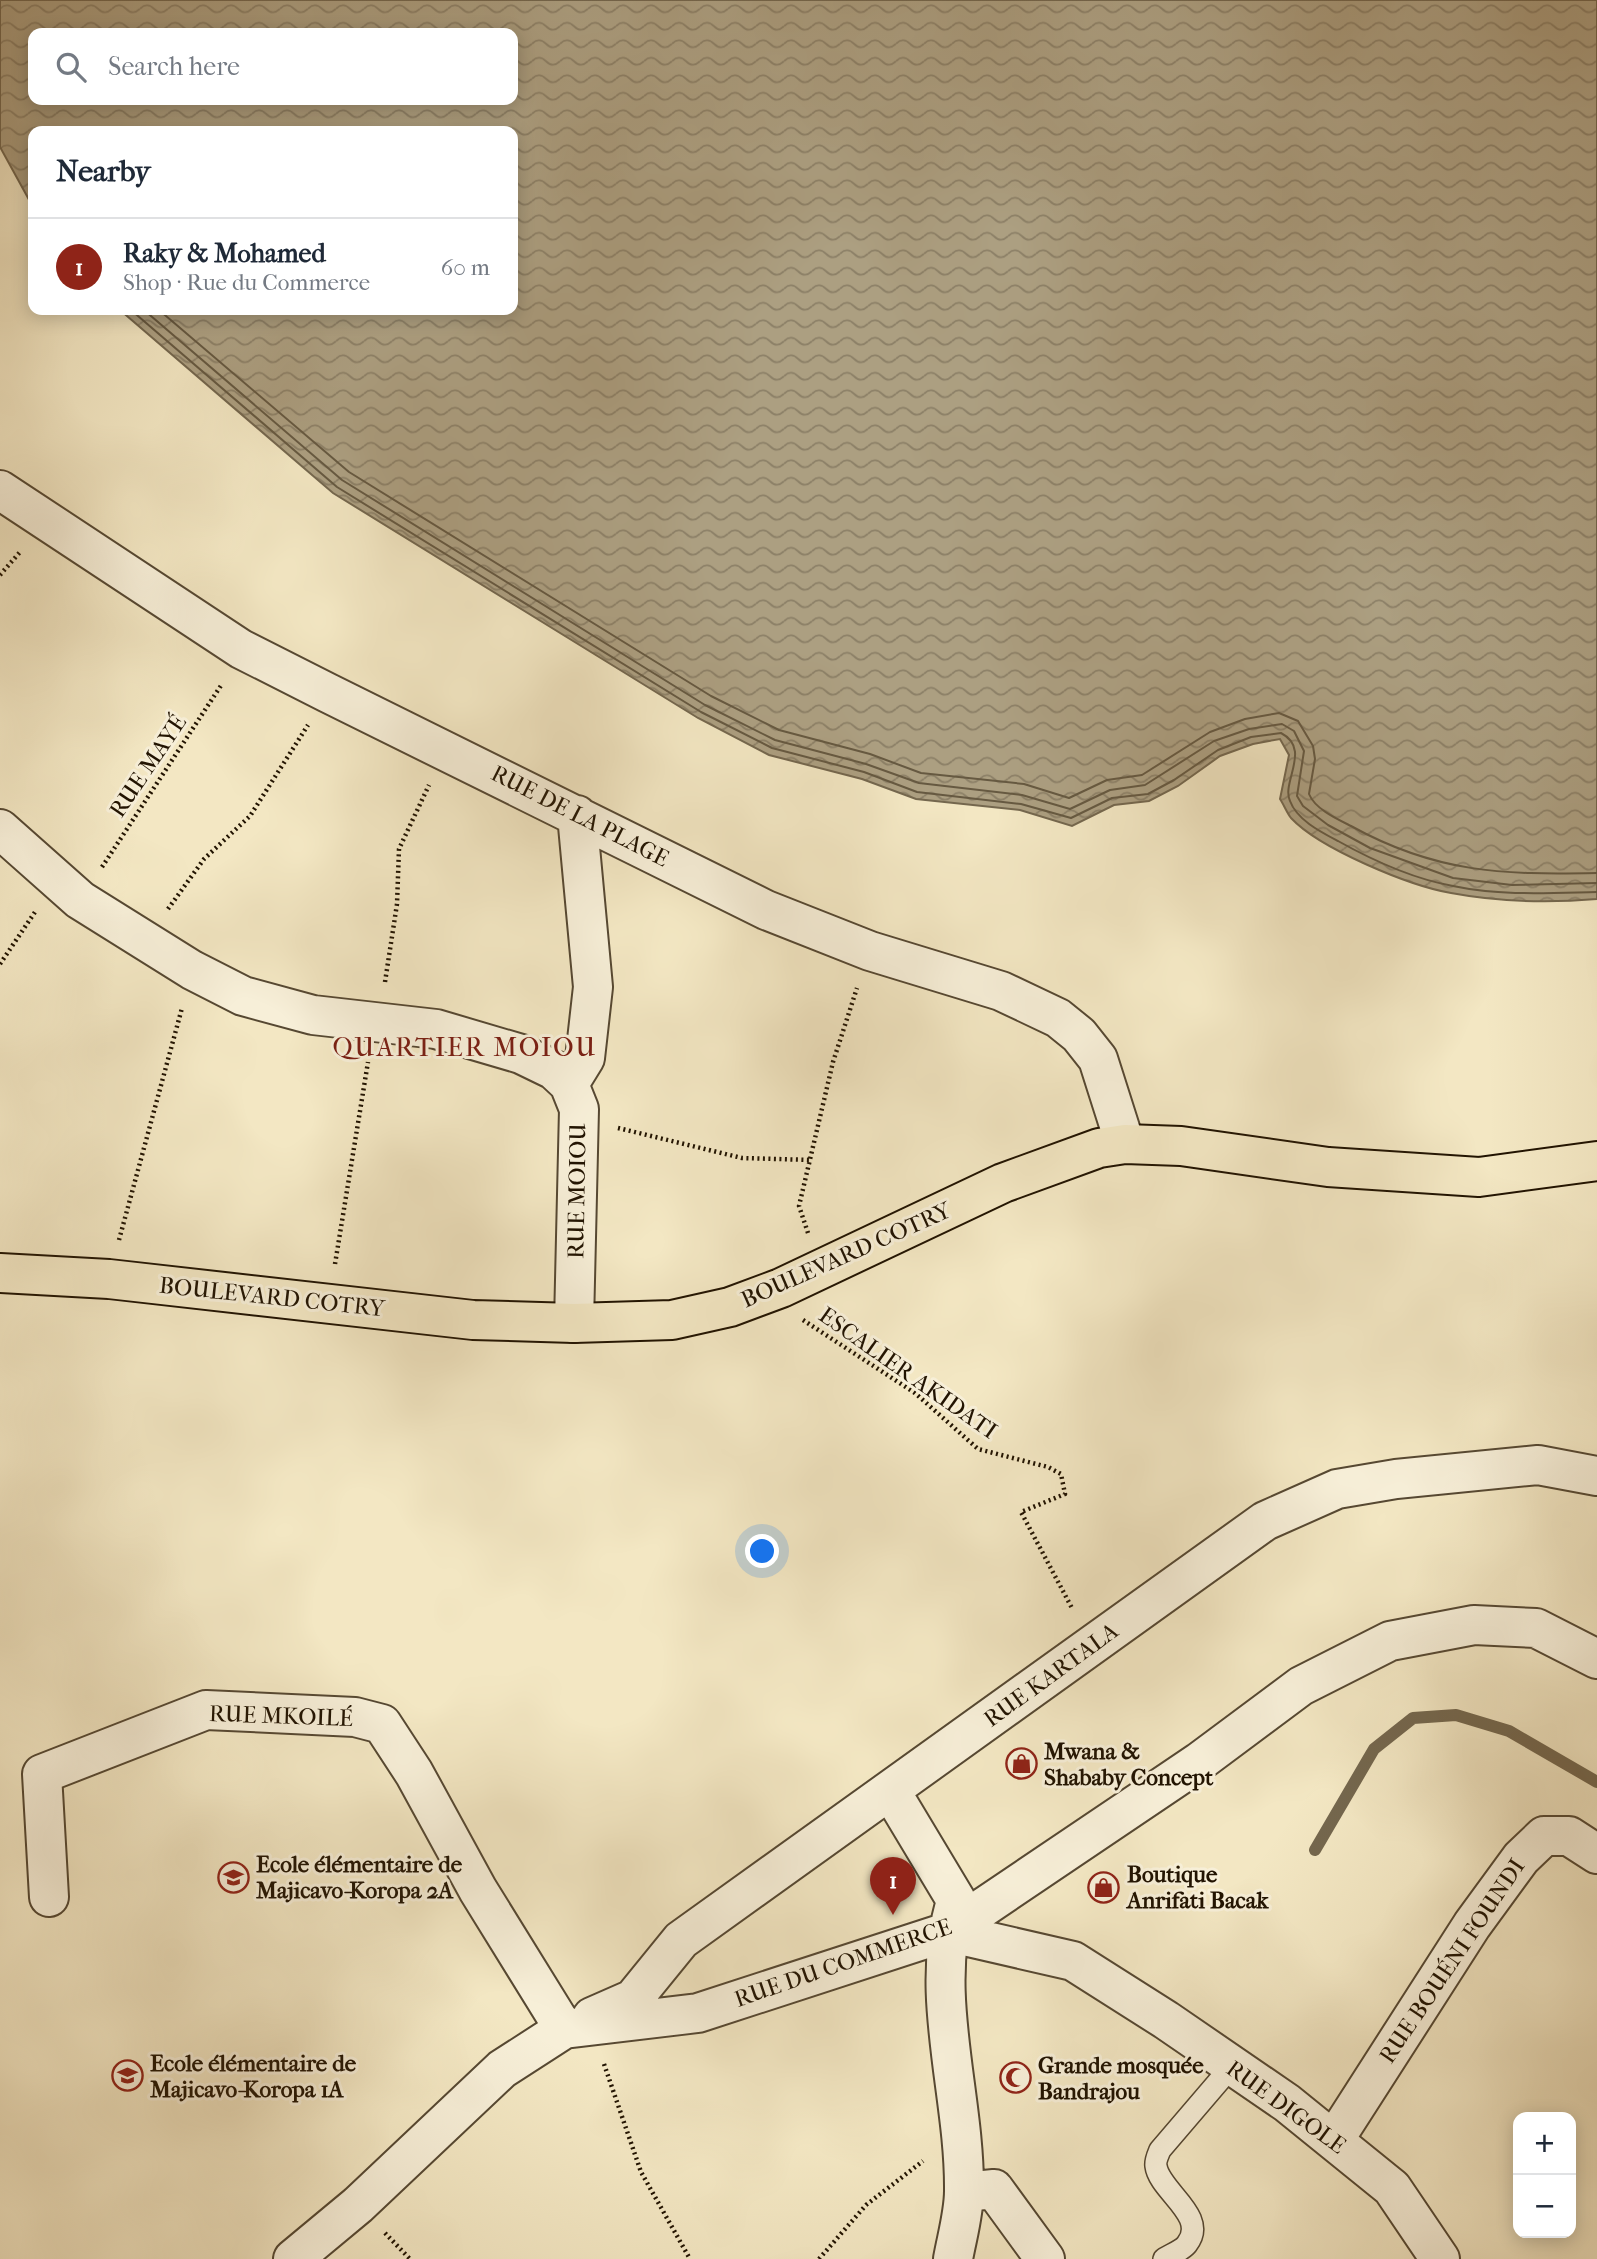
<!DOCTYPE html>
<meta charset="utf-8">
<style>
:root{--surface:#fff;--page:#f6f6f7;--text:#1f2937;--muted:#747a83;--line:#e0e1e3;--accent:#8f2418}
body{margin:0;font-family:"IM FELL French Canon",serif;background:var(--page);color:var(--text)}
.controls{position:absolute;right:21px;bottom:21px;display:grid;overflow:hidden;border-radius:14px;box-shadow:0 4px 18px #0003}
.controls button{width:63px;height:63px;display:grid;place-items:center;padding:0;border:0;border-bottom:2px solid var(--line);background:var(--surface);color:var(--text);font:35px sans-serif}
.you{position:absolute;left:763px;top:1552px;width:24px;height:24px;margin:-18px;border:5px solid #fff;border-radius:50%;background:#1a73e8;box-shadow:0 0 0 10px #1a73e833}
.badge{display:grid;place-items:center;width:46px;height:46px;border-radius:50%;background:var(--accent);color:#fff;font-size:23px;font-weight:700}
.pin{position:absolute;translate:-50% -58px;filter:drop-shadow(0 2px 4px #0008)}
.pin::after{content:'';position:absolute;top:37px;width:24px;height:21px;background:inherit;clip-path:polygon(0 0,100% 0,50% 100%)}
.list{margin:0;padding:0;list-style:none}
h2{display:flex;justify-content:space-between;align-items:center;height:91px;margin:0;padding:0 28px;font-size:30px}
h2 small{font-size:23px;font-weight:400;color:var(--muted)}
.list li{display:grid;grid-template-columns:46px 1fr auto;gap:21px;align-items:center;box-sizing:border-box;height:98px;padding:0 28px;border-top:2px solid var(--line)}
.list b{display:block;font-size:26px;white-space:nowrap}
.list p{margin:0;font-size:23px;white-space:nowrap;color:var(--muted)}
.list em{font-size:23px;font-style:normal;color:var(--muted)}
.icon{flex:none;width:38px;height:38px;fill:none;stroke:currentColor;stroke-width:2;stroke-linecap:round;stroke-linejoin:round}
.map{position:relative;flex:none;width:1597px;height:2259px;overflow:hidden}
.search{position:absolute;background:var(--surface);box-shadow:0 4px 18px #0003;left:28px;top:28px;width:490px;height:77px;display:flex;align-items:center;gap:18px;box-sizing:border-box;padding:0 24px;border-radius:14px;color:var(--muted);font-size:26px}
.panel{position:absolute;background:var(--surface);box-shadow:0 4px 18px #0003;left:28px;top:126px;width:490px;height:189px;border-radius:14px}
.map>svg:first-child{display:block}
.water{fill:url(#water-waves);stroke:#74674e;stroke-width:2;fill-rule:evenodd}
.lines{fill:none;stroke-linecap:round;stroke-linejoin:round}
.shore{stroke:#665941;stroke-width:2}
.stream{stroke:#74674e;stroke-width:12}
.service-casing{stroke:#564832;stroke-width:24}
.minor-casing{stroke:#564832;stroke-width:42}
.primary-casing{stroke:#211301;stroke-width:42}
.path{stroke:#211301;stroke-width:4.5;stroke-dasharray:2 3.5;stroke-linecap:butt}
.service{stroke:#f7efd8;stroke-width:21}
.minor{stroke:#f7efd8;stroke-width:38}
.primary{stroke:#f3e7c3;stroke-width:38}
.labels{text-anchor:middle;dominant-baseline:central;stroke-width:6;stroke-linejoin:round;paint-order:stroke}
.street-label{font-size:23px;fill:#211301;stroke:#f7efd8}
.poi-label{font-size:23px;font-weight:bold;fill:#211301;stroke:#f7efd8;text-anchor:start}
.quarter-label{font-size:26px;letter-spacing:2px;fill:#7a1f14;stroke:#f7efd8}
</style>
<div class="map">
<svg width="1597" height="2259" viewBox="0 0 1597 2259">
<defs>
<pattern id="water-waves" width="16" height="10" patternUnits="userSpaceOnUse" patternTransform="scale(1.75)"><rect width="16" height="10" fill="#ac9f81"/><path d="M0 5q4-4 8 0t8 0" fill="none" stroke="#8c8067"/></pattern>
</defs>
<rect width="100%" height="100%" fill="#f3e7c3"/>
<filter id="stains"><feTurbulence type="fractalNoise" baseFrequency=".00286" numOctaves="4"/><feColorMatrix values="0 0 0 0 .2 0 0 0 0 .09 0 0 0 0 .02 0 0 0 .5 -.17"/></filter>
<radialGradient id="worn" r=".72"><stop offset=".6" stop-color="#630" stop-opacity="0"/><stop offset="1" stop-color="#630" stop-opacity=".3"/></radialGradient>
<path class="water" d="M 0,0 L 1597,0 L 1597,899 C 1549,903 1499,902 1451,893 C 1410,886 1320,849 1291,818 C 1287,813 1284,805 1280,799 L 1289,755 L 1280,739 L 1253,744 L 1220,756 L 1178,786 L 1149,801 L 1114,805 L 1072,826 L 1020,810 L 916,799 L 862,779 L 769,755 L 698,718 L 333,493 L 120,310 L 513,310 L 513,131 L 33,131 L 33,207 L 0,147 ZM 33,33 L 513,33 L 513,100 L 33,100 Z"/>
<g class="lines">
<path class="shore" d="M 131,310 L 337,487 L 701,712 L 772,748 L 864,772 L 917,792 L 1021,804 L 1071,818 L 1112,798 L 1148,794 L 1174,780 L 1218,750 L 1251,737 L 1281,733 C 1312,749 1281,782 1290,801 C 1297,820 1321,832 1338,841 C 1372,860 1414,879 1453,886 C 1500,896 1549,893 1597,892
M 144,310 L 342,480 L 705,705 L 775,740 L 866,764 L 919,783 L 1022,795 L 1070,809 L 1110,790 L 1145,785 L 1214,741 L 1249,729 L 1282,724 L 1294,731 L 1304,751 L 1297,796 L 1303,806 L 1328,825 L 1370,848 L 1453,878 L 1512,885 L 1597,883
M 159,310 L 349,472 L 711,696 L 779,730 L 870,754 L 921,773 L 1024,784 L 1069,798 L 1107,780 L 1142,775 L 1210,732 L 1245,719 L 1279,713 L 1298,721 L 1313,746 L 1315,759 L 1309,794 C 1315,809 1337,819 1351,826 C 1436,873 1503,875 1597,873"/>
<path class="stream" d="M 1315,1850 L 1374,1749 L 1413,1718 L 1456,1715 L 1509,1731 L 1597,1782"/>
<defs>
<path id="service" d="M 1164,2259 C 1170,2255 1183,2250 1187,2244 C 1209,2216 1159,2191 1156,2166 C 1155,2161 1158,2155 1160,2150 L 1231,2067"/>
<path id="minor" d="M 0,490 L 241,649 L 328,693 L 766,910 L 870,951 L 1001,991 L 1058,1018 L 1079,1035 L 1098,1059 L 1125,1144
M 0,829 L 80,900 L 192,970 L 243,996 L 313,1015 L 436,1029 L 521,1054 L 554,1070 L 569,1084 L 579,1109 L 574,1323
M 569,1084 L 585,1058 L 593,987 L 577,815
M 890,1790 L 956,1900 C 928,1997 965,2093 964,2191 C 964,2213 957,2237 953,2259
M 49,1897 L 42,1774 L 206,1710 L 355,1717 L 382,1724 L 414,1773 L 478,1890 L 564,2029
M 947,1932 L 1073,1961 L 1166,2020 L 1287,2103 L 1392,2188 L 1440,2259
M 592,2017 L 633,1999 L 681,1940 L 1265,1521 L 1337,1489 L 1396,1479 L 1538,1465 L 1597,1476
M 1334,2140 L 1472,1925 L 1521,1858 L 1544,1836 L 1569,1836 L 1597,1854
M 965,2192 L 994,2189 L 1045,2259
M 293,2259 L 358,2205 L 502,2069 L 564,2029 L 698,2013 L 947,1932 L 1199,1762 L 1301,1686 L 1390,1641 L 1474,1625 L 1536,1628 L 1597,1659"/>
<path id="primary" d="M 0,1273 L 109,1279 L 473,1320 L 574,1323 L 672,1320 L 730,1307 L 781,1288 L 1003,1183 L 1099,1148 L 1125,1144 L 1181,1146 L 1328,1167 L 1479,1177 L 1597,1161"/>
</defs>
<use href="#service" class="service-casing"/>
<use href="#minor" class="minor-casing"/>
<use href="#primary" class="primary-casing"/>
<path class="path" d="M 0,575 L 20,552
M 102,867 L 222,684
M 168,909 L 204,859 L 250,816 L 308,725
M 0,964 L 35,912
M 385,982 L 397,904 L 399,849 L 429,785
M 618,1128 L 742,1158 L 812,1160
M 808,1233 L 799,1206 L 833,1062 L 857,988
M 119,1240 L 182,1008
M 335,1264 L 368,1062
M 803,1320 L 915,1393 L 978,1449 L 1048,1467 L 1061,1474 L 1065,1494 L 1021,1512 L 1073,1610
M 604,2064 L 641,2172 L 690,2259
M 385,2233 L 410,2259
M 819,2259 L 866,2205 L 923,2161"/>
<use href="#service" class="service"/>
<use href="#minor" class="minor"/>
<use href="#primary" class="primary"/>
</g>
<defs>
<symbol id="shop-ring" viewBox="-11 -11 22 22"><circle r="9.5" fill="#f7efd8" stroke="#8f2418" stroke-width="1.5"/><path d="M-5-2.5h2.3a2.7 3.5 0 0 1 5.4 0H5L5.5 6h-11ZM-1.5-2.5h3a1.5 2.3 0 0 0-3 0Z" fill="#8f2418"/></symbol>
<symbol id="school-ring" viewBox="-11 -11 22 22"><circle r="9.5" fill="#f7efd8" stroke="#8f2418" stroke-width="1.5"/><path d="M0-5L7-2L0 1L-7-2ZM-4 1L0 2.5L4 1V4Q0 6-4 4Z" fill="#8f2418"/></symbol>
<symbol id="mosque-ring" viewBox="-11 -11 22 22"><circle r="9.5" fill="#f7efd8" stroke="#8f2418" stroke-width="1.5"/><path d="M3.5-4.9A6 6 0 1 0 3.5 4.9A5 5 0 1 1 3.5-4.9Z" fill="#8f2418"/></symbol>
</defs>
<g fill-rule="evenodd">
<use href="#shop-ring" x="1004" y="1746" width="35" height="35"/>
<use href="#school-ring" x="216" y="1860" width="35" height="35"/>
<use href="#shop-ring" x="1086" y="1870" width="35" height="35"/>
<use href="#school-ring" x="110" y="2058" width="35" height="35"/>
<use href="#mosque-ring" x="998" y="2060" width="35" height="35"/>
</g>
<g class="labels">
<g class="street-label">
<text transform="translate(148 766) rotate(-56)">RUE MAYÉ</text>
<text transform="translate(580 816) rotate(27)">RUE DE LA PLAGE</text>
<text transform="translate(577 1191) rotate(-89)">RUE MOIOU</text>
<text transform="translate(846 1255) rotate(-24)">BOULEVARD COTRY</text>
<text transform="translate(272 1297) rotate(6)">BOULEVARD COTRY</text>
<text transform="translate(908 1373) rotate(35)">ESCALIER AKIDATI</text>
<text transform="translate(1051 1675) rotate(-36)">RUE KARTALA</text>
<text transform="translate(281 1716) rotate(2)">RUE MKOILÉ</text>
<text transform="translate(1452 1961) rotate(-56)">RUE BOUÉNI FOUNDI</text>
<text transform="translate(843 1963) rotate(-19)">RUE DU COMMERCE</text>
<text transform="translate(1286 2107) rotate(36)">RUE DIGOLE</text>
</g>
<g class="poi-label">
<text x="1044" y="1751">Mwana &amp;<tspan x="1044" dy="26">Shababy Concept</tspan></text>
<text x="256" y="1864">Ecole élémentaire de<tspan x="256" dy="26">Majicavo-Koropa 2A</tspan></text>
<text x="1127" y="1874">Boutique<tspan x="1127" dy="26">Anrifati Bacak</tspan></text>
<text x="150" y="2063">Ecole élémentaire de<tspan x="150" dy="26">Majicavo-Koropa 1A</tspan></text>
<text x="1038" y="2065">Grande mosquée<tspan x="1038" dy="26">Bandrajou</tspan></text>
</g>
<g class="quarter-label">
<text x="465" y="1047">QUARTIER MOIOU</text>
</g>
</g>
<rect width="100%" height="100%" filter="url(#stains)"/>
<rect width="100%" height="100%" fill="url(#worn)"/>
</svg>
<div class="controls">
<button>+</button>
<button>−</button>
</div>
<div class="you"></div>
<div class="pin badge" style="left:893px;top:1915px">1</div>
<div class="search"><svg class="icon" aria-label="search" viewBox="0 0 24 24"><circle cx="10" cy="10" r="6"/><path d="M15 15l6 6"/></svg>Search here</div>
<section class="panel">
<h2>Nearby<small></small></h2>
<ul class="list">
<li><span class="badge">1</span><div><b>Raky &amp; Mohamed</b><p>Shop · Rue du Commerce</p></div><em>60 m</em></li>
</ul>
</section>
</div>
